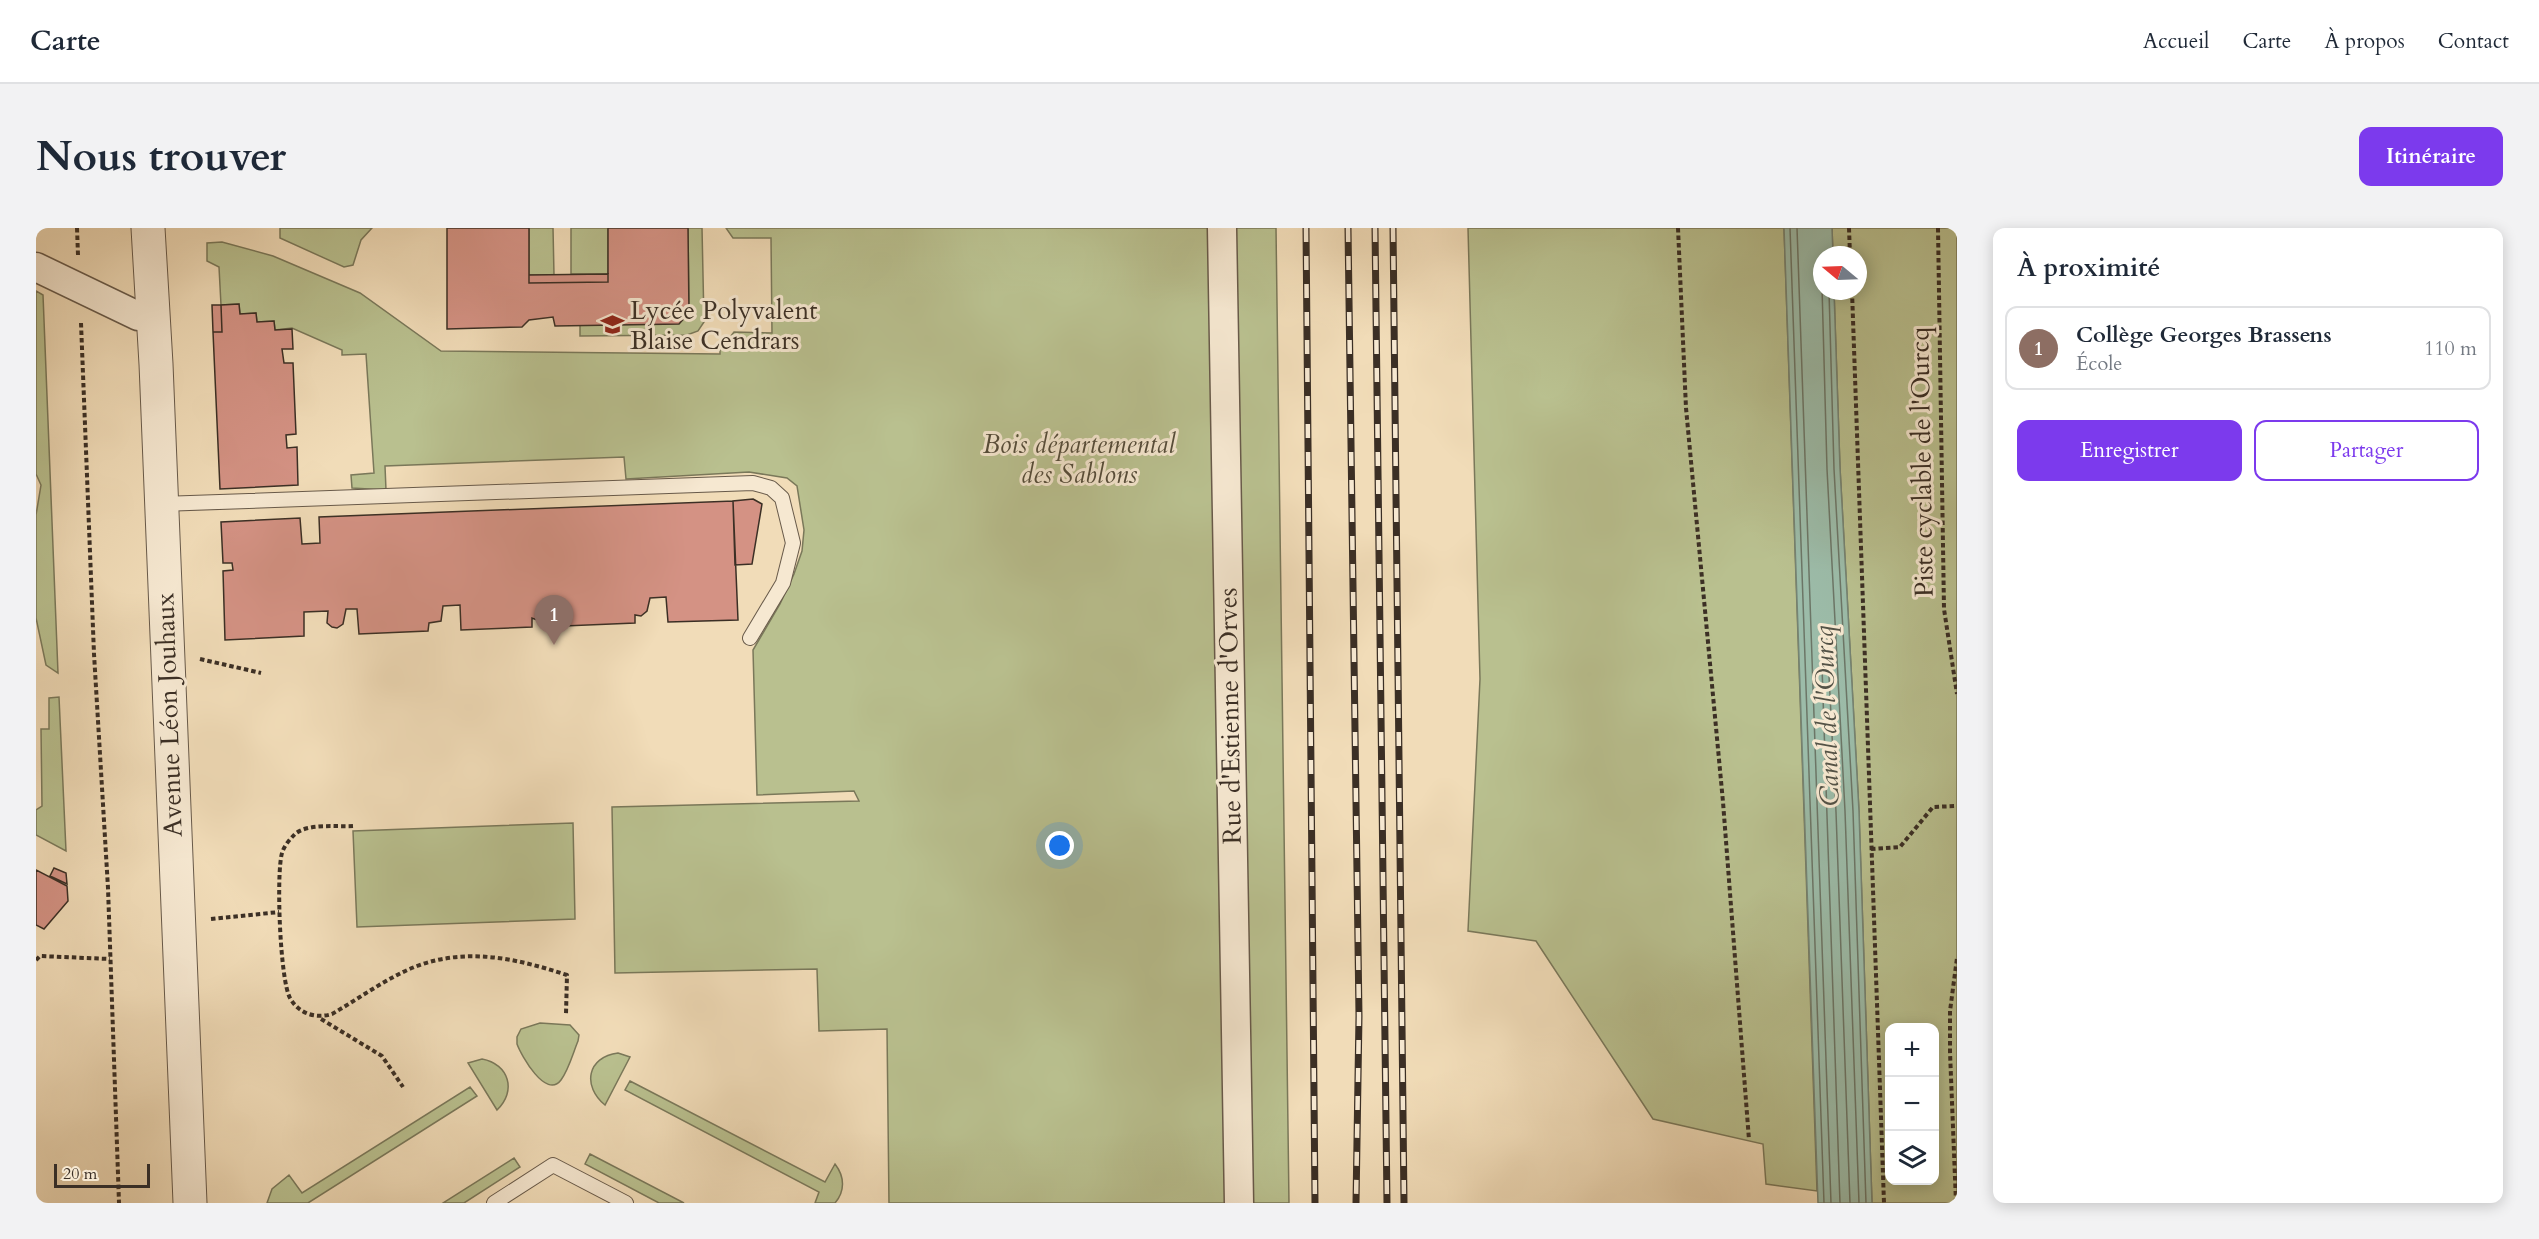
<!DOCTYPE html>
<html lang="fr">
<meta charset="utf-8">
<style>
:root{--surface:#fff;--page:#f2f2f3;--text:#1f2937;--muted:#747a83;--line:#e0e1e3;--accent:#7c3aed}
body{margin:0;font-family:Cardo,serif;background:var(--page);color:var(--text)}
.controls{position:absolute;right:18px;bottom:18px;display:grid;overflow:hidden;border-radius:12px;box-shadow:0 3px 15px #0003}
.controls button{width:54px;height:54px;display:grid;place-items:center;padding:0;border:0;border-bottom:2px solid var(--line);background:var(--surface);color:var(--text);font:30px sans-serif}
.compass{position:absolute;left:1777px;top:18px;width:54px;height:54px;border-radius:50%;background:var(--surface);box-shadow:0 3px 15px #0003;rotate:289deg}
.scale{position:absolute;left:18px;bottom:15px;width:96px;box-sizing:border-box;padding-left:6px;border:3px solid #3b2f25;border-top:0;font-size:16px;line-height:21px;white-space:nowrap;color:#3b2f25;-webkit-text-stroke:4px #f6e8d1;paint-order:stroke}
.you{position:absolute;left:1024px;top:618px;width:21px;height:21px;margin:-15px;border:4px solid #fff;border-radius:50%;background:#1a73e8;box-shadow:0 0 0 9px #1a73e833}
.badge{display:grid;place-items:center;width:39px;height:39px;border-radius:50%;background:var(--accent);color:#fff;font-size:20px;font-weight:700}
.pin{position:absolute;translate:-50% -50px;filter:drop-shadow(0 2px 3px #0008)}
.pin::after{content:'';position:absolute;top:32px;width:21px;height:18px;background:inherit;clip-path:polygon(0 0,100% 0,50% 100%)}
.list{margin:0;padding:0;list-style:none}
h2{display:flex;justify-content:space-between;align-items:center;height:78px;margin:0;padding:0 24px;font-size:26px}
h2 small{font-size:20px;font-weight:400;color:var(--muted)}
.list li{display:grid;grid-template-columns:39px 1fr auto;gap:18px;align-items:center;box-sizing:border-box;height:84px;margin:0 12px 12px;padding:0 12px;border:2px solid var(--line);border-radius:12px}
.list b{display:block;font-size:22px;white-space:nowrap}
.list p{margin:0;font-size:20px;white-space:nowrap;color:var(--muted)}
.list em{font-size:20px;font-style:normal;color:var(--muted)}
.actions{display:flex;gap:12px;padding:18px 24px}
.actions a{flex:1;padding:14px 0;border:2px solid var(--accent);border-radius:12px;text-align:center;font-size:21px;color:var(--accent)}
.actions .main{background:var(--accent);color:#fff}
.icon{flex:none;width:33px;height:33px;fill:none;stroke:currentColor;stroke-width:2;stroke-linecap:round;stroke-linejoin:round}
.map{position:relative;flex:none;width:1921px;height:975px;overflow:hidden;border-radius:12px}
header{display:flex;align-items:center;gap:36px;box-sizing:border-box;height:84px;padding:0 30px;background:var(--surface);border-bottom:2px solid var(--line)}
header strong{font-size:28px}
nav{display:flex;gap:33px;margin-inline-start:auto;font-size:21px}
.intro{display:flex;align-items:center;justify-content:space-between;box-sizing:border-box;height:144px;padding:0 36px}
h1{margin:0;font-size:42px}
.button{padding:15px 27px;border-radius:12px;background:var(--accent);color:#fff;font-size:21px;font-weight:700}
main{display:flex;gap:36px;padding:0 36px}
aside{flex:1;background:var(--surface);border-radius:12px;box-shadow:0 3px 15px #0003}
.map>svg:first-child{display:block}
.green{fill:#b9c08f;stroke:#7a785a;stroke-width:1.5;fill-rule:evenodd}
.water{fill:#9cbca9;stroke:#758474;stroke-width:1.5}
.lines{fill:none;stroke-linecap:round;stroke-linejoin:round}
.shore{stroke:#6c7667;stroke-width:1.5}
.building{fill:#d49284;stroke:#3b2f25;stroke-width:1.5}
.service-casing{stroke:#685a4a;stroke-width:16}
.minor-casing{stroke:#685a4a;stroke-width:31}
.tertiary-casing{stroke:#685a4a;stroke-width:35}
.path{stroke:#3b2f25;stroke-width:4;stroke-dasharray:4.5 3;stroke-linecap:butt}
.service{stroke:#f6e8d1;stroke-width:14}
.minor{stroke:#f6e8d1;stroke-width:28}
.tertiary{stroke:#f6e8d1;stroke-width:33}
.rail-casing{stroke:#3b2f25;stroke-width:7}
.rail{stroke:#f6e8d1;stroke-width:4.5;stroke-dasharray:14;stroke-linecap:butt}
.labels{text-anchor:middle;dominant-baseline:central;stroke-width:6;stroke-linejoin:round;paint-order:stroke}
.poi-label{font-size:26px;fill:#3b2f25;stroke:#f6e8d1;text-anchor:start}
.park-label{font-size:26px;font-style:italic;fill:#544c3a;stroke:#f6e8d1}
.street-label{font-size:26px;fill:#3b2f25;stroke:#f6e8d1}
.water-label{font-size:27px;font-style:italic;fill:#535246;stroke:#f6e8d1}
</style>
<header>
<strong>Carte</strong>
<nav><a>Accueil</a><a>Carte</a><a>À propos</a><a>Contact</a></nav>
</header>
<div class="intro"><h1>Nous trouver</h1><a class="button">Itinéraire</a></div>
<main>
<div class="map">
<svg width="1921" height="975" viewBox="0 0 1921 975">
<rect width="100%" height="100%" fill="#f1dcb8"/>
<filter id="stains"><feTurbulence type="fractalNoise" baseFrequency=".00333" numOctaves="4"/><feColorMatrix values="0 0 0 0 .2 0 0 0 0 .09 0 0 0 0 .02 0 0 0 .5 -.17"/></filter>
<radialGradient id="worn" r=".72"><stop offset=".6" stop-color="#630" stop-opacity="0"/><stop offset="1" stop-color="#630" stop-opacity=".3"/></radialGradient>
<path class="green" d="M 244,0 L 336,0 L 325,12 L 317,37 L 308,39 L 244,10 Z
M 493,0 L 517,0 L 518,47 L 493,47 Z
M 535,0 L 572,0 L 572,46 L 535,46 Z
M 652,0 L 666,0 L 668,94 L 662,103 L 651,107 L 544,108 L 544,97 L 643,95 L 653,85 Z
M 690,0 L 1240,0 L 1253,975 L 853,975 L 851,801 L 783,803 L 781,741 L 579,745 L 576,579 L 823,573 L 818,563 L 721,567 L 717,422 L 744,376 L 758,346 L 766,323 L 768,302 L 761,258 L 751,250 L 713,244 L 590,251 L 588,229 L 349,238 L 350,262 L 316,260 L 315,247 L 338,245 L 330,126 L 306,127 L 306,122 L 256,100 L 239,102 L 238,93 L 221,94 L 220,85 L 204,86 L 203,76 L 185,77 L 183,39 L 171,33 L 171,15 L 186,14 L 237,28 L 324,65 L 405,123 L 684,126 L 684,122 L 698,104 L 736,105 L 735,10 L 697,10 Z
M 1432,0 L 1748,0 L 1781,963 L 1730,956 L 1727,916 L 1617,891 L 1500,713 L 1432,703 L 1444,451 Z
M 1796,0 L 1921,0 L 1921,975 L 1836,975 L 1823,583 L 1804,240 L 1798,63 L 1822,63 L 1822,27 L 1797,27 ZM 1854,800 L 1898,800 L 1898,952 L 1854,952 Z
M 0,63 L 7,67 L 22,445 L 10,437 L 0,390 L 0,287 L 5,257 L 0,246 Z
M 23,469 L 30,623 L 0,607 L 0,582 L 6,578 L 5,501 L 13,501 L 13,470 Z
M 537,595 L 539,691 L 321,699 L 317,603 Z
M 504,795 L 534,797 L 543,807 L 542,813 C 537,825 533,841 525,852 C 510,872 485,827 481,816 L 481,809 L 485,801 Z
M 582,825 L 594,829 L 569,877 C 546,858 551,829 582,825 Z
M 446,831 C 473,836 481,863 461,882 L 432,835 Z
M 594,853 L 789,954 L 799,936 C 809,949 809,963 799,975 L 779,975 L 783,964 L 589,862 Z
M 434,859 L 441,868 L 272,975 L 231,975 L 236,961 L 253,947 L 266,965 Z
M 554,926 L 648,975 L 623,975 L 549,936 Z
M 478,930 L 484,939 L 428,975 L 407,975 Z"/>
<path class="water" d="M 1748,0 L 1796,0 L 1797,27 L 1786,27 L 1786,63 L 1798,63 L 1804,240 L 1823,583 L 1836,975 L 1782,975 Z"/>
<g class="lines">
<path class="shore" d="M 1754,0 L 1788,975
M 1761,0 L 1795,975
M 1786,59 L 1791,241 L 1809,583 L 1823,975
M 1793,63 L 1798,241 L 1817,583 L 1830,975
M 1804,975 L 1785,409 L 1788,406 L 1791,409 L 1800,584 L 1814,975"/>
</g>
<path class="building" d="M 411,0 L 493,0 L 493,55 L 572,54 L 572,0 L 652,0 L 653,85 L 643,96 L 519,98 L 517,89 L 493,92 L 486,99 L 411,101 Z
M 572,46 L 572,54 L 493,55 L 493,47 Z
M 203,76 L 204,86 L 220,85 L 221,94 L 238,93 L 239,102 L 256,101 L 257,121 L 246,121 L 248,135 L 257,135 L 260,206 L 250,207 L 251,220 L 261,219 L 262,257 L 184,261 L 177,104 L 186,104 L 185,77 Z
M 176,77 L 185,77 L 186,104 L 177,104 Z
M 717,271 L 726,276 L 716,336 L 699,337 L 697,273 Z
M 697,273 L 702,392 L 632,394 L 630,369 L 614,370 L 611,383 L 605,388 L 599,387 L 599,395 L 528,398 L 527,373 L 509,374 L 508,388 L 501,392 L 496,390 L 496,399 L 425,402 L 424,377 L 407,378 L 405,393 L 393,395 L 392,403 L 323,406 L 321,381 L 310,381 L 307,396 L 301,400 L 296,399 L 291,395 L 292,383 L 268,384 L 268,408 L 189,412 L 187,343 L 197,342 L 196,335 L 187,335 L 185,294 L 264,290 L 266,316 L 284,315 L 283,289 Z
M 18,640 L 30,645 L 31,656 L 14,648 Z
M 0,642 L 31,658 L 32,673 L 8,701 L 0,697 Z"/>
<g class="lines">
<defs>
<path id="service" d="M 125,276 L 717,255 L 735,260 L 746,270 L 757,315 L 747,355 L 714,410
M 458,975 L 517,937 L 590,975"/>
<path id="minor" d="M 1186,0 L 1203,975
M 0,39 L 102,88 L 115,87"/>
<path id="tertiary" d="M 112,0 L 120,136 L 154,975"/>
</defs>
<use href="#service" class="service-casing"/>
<use href="#minor" class="minor-casing"/>
<use href="#tertiary" class="tertiary-casing"/>
<path class="path" d="M 41,0 L 42,27
M 1642,0 L 1650,180 L 1687,574 L 1713,912
M 1813,0 L 1814,27
M 1902,0 L 1908,381 L 1921,466
M 1816,63 L 1848,975
M 45,95 L 58,426 L 72,660 L 83,975
M 164,431 L 225,445
M 317,598 C 300,599 272,595 259,606 C 254,611 248,618 246,625 C 240,646 244,752 254,770 C 263,786 280,791 296,786 C 324,770 352,749 381,738 C 432,719 482,731 531,747 L 530,786
M 1835,621 L 1864,619 L 1897,579 L 1921,578
M 175,691 L 243,684
M 0,732 L 4,728 L 74,731
M 285,791 L 346,828 L 367,859
M 1920,975 L 1914,824 L 1914,783 L 1921,730"/>
<use href="#service" class="service"/>
<use href="#minor" class="minor"/>
<use href="#tertiary" class="tertiary"/>
<defs>
<path id="rail" d="M 1270,0 L 1279,975
M 1312,0 L 1323,788 L 1320,975
M 1339,0 L 1351,975
M 1357,0 L 1368,975"/>
</defs>
<use href="#rail" class="rail-casing"/>
<use href="#rail" class="rail"/>
</g>
<defs>
<symbol id="school-bare" viewBox="-9 -9 18 18"><path d="M0-5L7-2L0 1L-7-2ZM-4 1L0 2.5L4 1V4Q0 6-4 4Z" fill="#8f2418" stroke="#f6e8d1" stroke-width="2.5" paint-order="stroke"/></symbol>
</defs>
<g fill-rule="evenodd">
<use href="#school-bare" x="560" y="80" width="33" height="33"/>
</g>
<g class="labels">
<g class="poi-label">
<text x="594" y="82">Lycée Polyvalent<tspan x="594" dy="30">Blaise Cendrars</tspan></text>
</g>
<g class="park-label">
<text x="1043" y="216">Bois départemental<tspan x="1043" dy="30">des Sablons</tspan></text>
</g>
<g class="street-label">
<text transform="translate(1886 234) rotate(-91)">Piste cyclable de l'Ourcq</text>
<text transform="translate(133 487) rotate(-92)">Avenue Léon Jouhaux</text>
<text transform="translate(1194 488) rotate(-91)">Rue d'Estienne d'Orves</text>
</g>
<g class="water-label">
<text transform="translate(1791 488) rotate(-92)">Canal de l'Ourcq</text>
</g>
</g>
<rect width="100%" height="100%" filter="url(#stains)"/>
<rect width="100%" height="100%" fill="url(#worn)"/>
</svg>
<div class="controls">
<button>+</button>
<button>−</button>
<button><svg class="icon" aria-label="layers" viewBox="0 0 24 24"><path d="M12 4l9 5-9 5-9-5zM3 14l9 5 9-5"/></svg></button>
</div>
<svg class="compass" viewBox="-18 -18 36 36"><path d="M0-13l5 13h-10z" fill="#e53935"/><path d="M0 13l5-13h-10z" fill="#747a83"/></svg>
<div class="scale">20 m</div>
<div class="you"></div>
<div class="pin badge" style="left:518px;top:417px;background:#8d6e63">1</div>
</div>
<aside>
<h2>À proximité<small></small></h2>
<ul class="list">
<li><span class="badge" style="background:#8d6e63">1</span><div><b>Collège Georges Brassens</b><p>École</p></div><em>110 m</em></li>
</ul>
<div class="actions"><a class="main">Enregistrer</a><a>Partager</a></div>
</aside>
</main>
